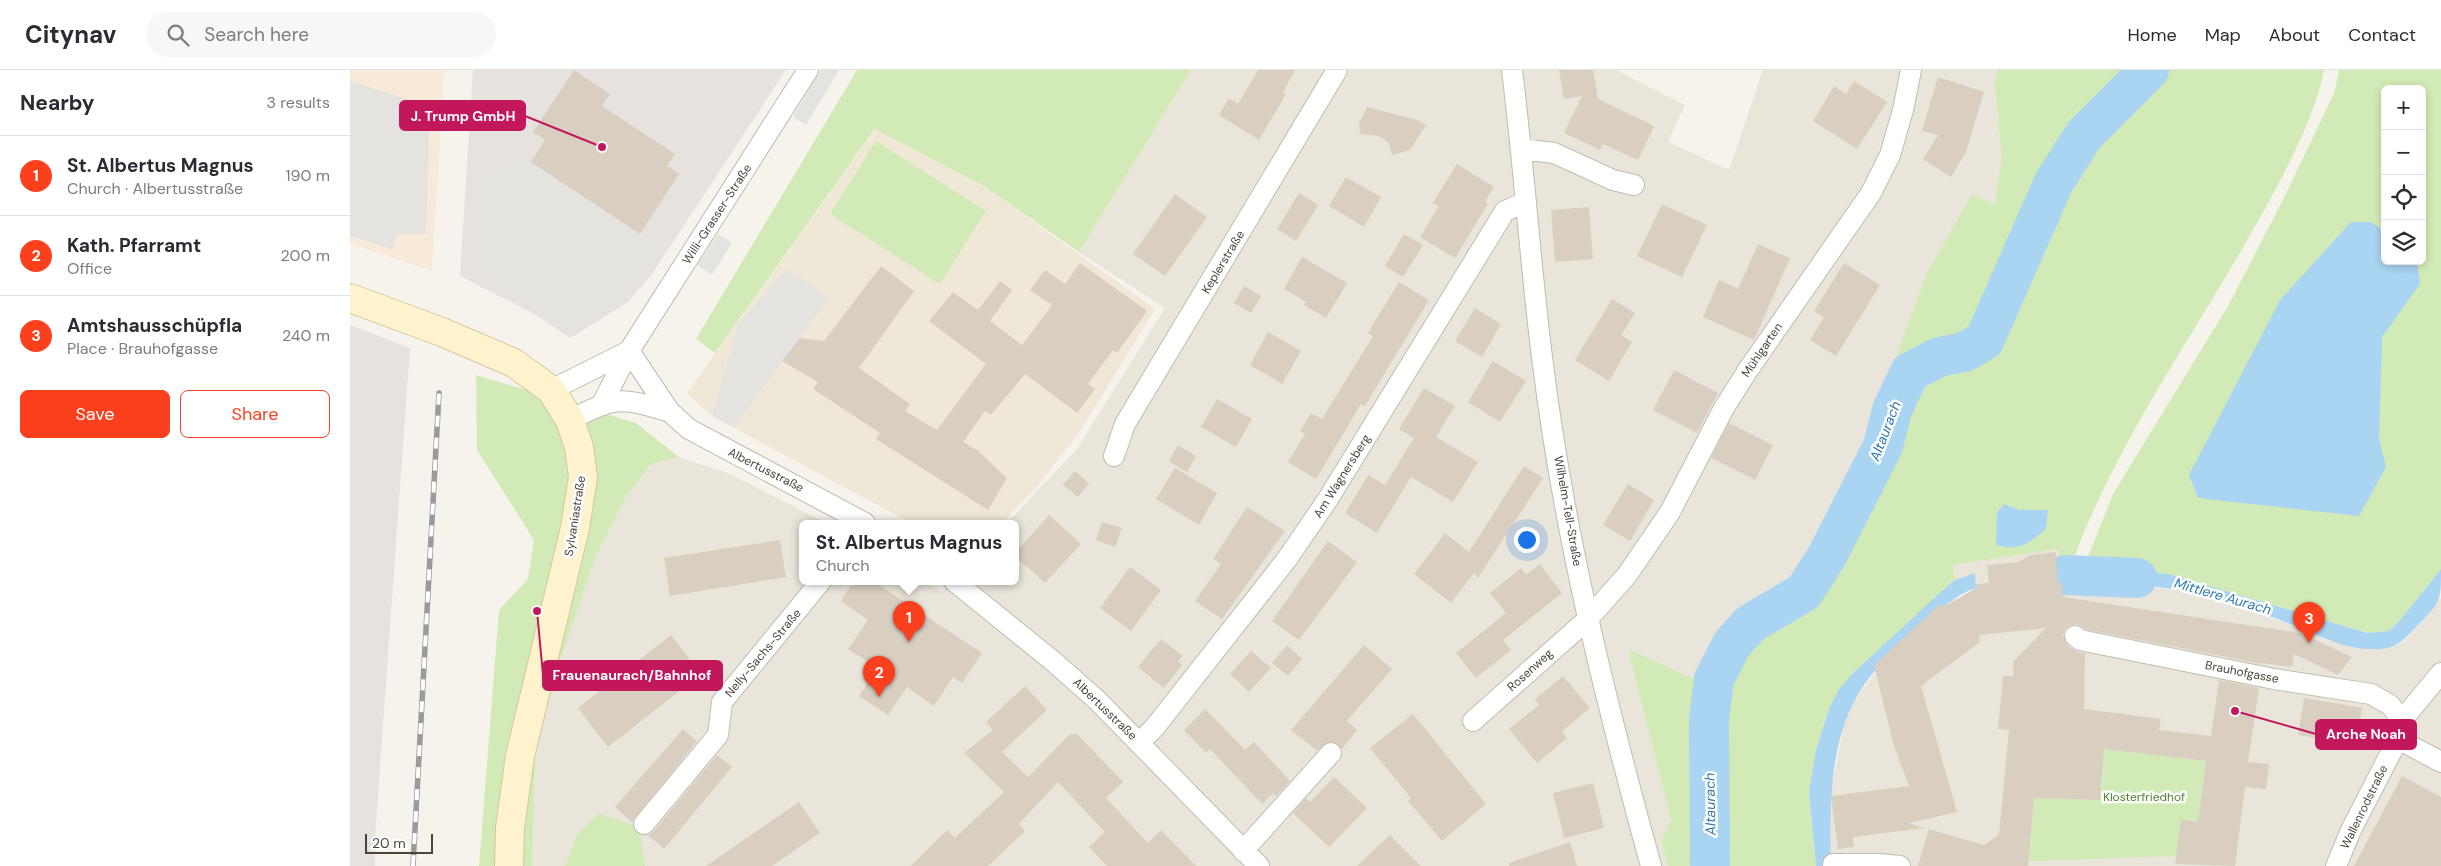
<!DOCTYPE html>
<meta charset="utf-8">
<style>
:root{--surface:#fff;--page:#f7f7f7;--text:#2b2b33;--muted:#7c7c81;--line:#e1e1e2;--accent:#fc3f1d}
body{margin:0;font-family:"DM Sans",sans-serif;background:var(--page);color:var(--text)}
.controls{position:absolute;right:15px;top:15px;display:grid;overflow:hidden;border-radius:8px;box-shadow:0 2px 8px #0003}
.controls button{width:45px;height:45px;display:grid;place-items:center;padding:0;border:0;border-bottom:1px solid var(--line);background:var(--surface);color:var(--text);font:25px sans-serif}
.scale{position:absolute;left:15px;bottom:12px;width:68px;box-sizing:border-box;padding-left:5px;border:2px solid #4b4439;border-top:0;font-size:14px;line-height:18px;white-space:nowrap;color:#4b4439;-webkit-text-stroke:4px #fff;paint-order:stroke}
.you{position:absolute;left:1176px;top:469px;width:18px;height:18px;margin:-12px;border:4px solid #fff;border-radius:50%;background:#1a73e8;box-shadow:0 0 0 8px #1a73e833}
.badge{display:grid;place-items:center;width:32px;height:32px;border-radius:50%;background:var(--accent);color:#fff;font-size:16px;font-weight:700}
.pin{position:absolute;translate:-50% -41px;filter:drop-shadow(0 1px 2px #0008)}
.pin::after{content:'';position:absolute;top:26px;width:18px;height:15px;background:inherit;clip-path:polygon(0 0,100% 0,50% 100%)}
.popup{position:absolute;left:449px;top:450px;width:220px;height:65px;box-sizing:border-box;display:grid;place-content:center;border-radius:8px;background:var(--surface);filter:drop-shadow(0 1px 4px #0005);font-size:16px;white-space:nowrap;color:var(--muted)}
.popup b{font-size:19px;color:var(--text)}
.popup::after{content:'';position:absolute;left:50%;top:100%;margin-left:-10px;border:10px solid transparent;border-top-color:var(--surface)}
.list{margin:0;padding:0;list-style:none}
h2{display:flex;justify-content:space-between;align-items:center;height:65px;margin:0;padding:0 20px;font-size:21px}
h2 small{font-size:16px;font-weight:400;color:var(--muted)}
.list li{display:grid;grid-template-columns:32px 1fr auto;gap:15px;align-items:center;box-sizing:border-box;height:80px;padding:0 20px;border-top:1px solid var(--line)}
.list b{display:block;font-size:19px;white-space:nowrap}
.list p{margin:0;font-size:16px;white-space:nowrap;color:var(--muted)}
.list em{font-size:16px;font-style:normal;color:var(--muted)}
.actions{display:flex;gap:10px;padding:15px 20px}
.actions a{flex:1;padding:11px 0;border:1px solid var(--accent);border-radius:8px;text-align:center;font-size:18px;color:var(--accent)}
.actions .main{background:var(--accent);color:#fff}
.icon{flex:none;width:28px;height:28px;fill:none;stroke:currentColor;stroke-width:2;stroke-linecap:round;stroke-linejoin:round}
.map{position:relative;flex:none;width:2091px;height:796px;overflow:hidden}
header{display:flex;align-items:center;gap:30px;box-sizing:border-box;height:70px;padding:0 25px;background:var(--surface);border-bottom:1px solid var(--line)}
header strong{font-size:24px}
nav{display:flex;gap:28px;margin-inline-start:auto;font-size:18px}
.search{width:350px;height:45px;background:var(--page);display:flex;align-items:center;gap:12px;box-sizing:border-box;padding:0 18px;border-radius:28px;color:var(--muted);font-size:19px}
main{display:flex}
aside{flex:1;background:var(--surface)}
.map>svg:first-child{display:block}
.residential{fill:#eae5da}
.commercial{fill:#f7ead8}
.industrial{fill:#e6e2dd}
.education{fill:#efe8d6}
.green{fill:#d2eab5;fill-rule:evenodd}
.parking{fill:#e5e3e0}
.water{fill:#a9d4f2}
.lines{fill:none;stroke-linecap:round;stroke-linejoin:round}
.river{stroke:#a9d4f2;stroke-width:40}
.building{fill:#d8cfc1}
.street-casing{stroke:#c2bbae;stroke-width:22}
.secondary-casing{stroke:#d6c79b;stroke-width:30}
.street{stroke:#fff;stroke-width:20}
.secondary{stroke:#fff3cd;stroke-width:28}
.rail-casing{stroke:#9a9a9a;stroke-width:5.5}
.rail{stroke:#fff;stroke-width:4;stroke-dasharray:11;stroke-linecap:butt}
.labels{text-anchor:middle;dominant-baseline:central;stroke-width:5;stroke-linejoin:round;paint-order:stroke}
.street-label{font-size:12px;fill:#4b4439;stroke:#fff}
.park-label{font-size:12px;fill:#4a7f2a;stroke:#fff}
.water-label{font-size:14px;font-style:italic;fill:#2e7ab2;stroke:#fff}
.leader{fill:none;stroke:#c2185b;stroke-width:2}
.callout-dot{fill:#c2185b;stroke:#fff;stroke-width:2}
.callout{fill:#c2185b;stroke:#c2185b;stroke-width:2}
.callout-label{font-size:14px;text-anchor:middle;font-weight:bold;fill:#fff}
</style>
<header>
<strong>Citynav</strong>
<div class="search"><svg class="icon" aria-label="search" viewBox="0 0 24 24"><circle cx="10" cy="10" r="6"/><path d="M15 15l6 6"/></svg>Search here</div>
<nav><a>Home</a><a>Map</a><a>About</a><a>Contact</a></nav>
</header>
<main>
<aside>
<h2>Nearby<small>3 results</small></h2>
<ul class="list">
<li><span class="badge">1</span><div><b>St. Albertus Magnus</b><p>Church · Albertusstraße</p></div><em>190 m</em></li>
<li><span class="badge">2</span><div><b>Kath. Pfarramt</b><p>Office</p></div><em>200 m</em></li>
<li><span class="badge">3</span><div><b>Amtshausschüpfla</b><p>Place · Brauhofgasse</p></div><em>240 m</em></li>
</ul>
<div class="actions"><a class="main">Save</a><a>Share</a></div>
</aside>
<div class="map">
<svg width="2091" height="796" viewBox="0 0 2091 796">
<rect width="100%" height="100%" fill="#f6f3ec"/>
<path class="residential" d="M 841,0 L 1266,0 L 1335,35 L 1318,72 L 1379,100 L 1413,0 L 1648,0 L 1644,10 L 1652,88 L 1644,136 L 1622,124 L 1505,399 L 1448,511 L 1386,550 L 1373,565 L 1353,613 L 1278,580 L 1321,750 L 1311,771 L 1318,796 L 182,796 L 186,672 L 207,600 L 246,486 L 277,425 L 301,394 L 329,387 L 378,403 L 476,453 L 453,453 L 453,511 L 573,511 L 592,522 L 603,511 L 665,511 L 665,453 L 657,453 L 727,379 L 815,238 L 729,182 Z
M 1709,479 L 1711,497 L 1721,496 L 1719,513 L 1821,519 L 1844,523 L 1936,553 L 1976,570 L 2013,578 L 2033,579 L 2052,573 L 2079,544 L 2091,528 L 2091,796 L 1466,796 L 1465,792 L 1481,790 L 1480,726 L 1494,655 L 1505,630 L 1526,601 L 1591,533 L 1609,528 L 1626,518 L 1625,503 L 1605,510 L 1602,495 Z"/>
<path class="commercial" d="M 0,0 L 94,0 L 82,201 L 0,174 Z"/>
<path class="industrial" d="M 123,0 L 436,0 L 302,204 L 278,232 L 220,268 L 186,245 L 110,206 Z
M 0,255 L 60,278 L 25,767 L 25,796 L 0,796 Z"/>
<path class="education" d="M 526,59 L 632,115 L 805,239 L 729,363 L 685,419 L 652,453 L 561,453 L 362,346 L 337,323 Z"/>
<path class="green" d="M 507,0 L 841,0 L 729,182 L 632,115 L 525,59 L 365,283 L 346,269 Z
M 1648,0 L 1974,0 C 1964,52 1927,118 1900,165 C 1838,274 1764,377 1721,496 L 1711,498 L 1708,479 L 1603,495 L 1605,510 L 1502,604 L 1479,639 L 1466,680 L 1459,722 L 1466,796 L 1318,796 L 1311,771 L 1321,750 L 1278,579 L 1353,613 L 1373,565 L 1386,550 L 1448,511 L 1505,399 L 1576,205 L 1622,124 L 1644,135 L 1652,88 L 1644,10 Z
M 1989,0 L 2091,0 L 2091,499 L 2051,549 L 2039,561 L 2017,563 L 1819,504 L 1734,497 L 1763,424 L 1878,236 L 1933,130 L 1985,21 ZM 2035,19 L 2072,19 L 2072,191 L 2035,191 Z
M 526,71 L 636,141 L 590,214 L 480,144 Z
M 126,305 L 286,353 L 329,387 L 301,394 L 277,425 L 246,486 L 207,600 L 186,672 L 182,796 L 129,796 L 149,540 L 178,509 L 184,470 L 127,380 Z
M 1747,678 L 1856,691 L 1848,752 L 1831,750 L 1826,786 L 1679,791 L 1684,728 L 1750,730 L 1752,710 Z
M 249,743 L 289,757 L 295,796 L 215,796 L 227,765 Z"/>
<path class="parking" d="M 471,0 L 489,0 L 456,55 L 443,47 Z
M 0,11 L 64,31 L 80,32 L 76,164 L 48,164 L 42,179 L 0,166 Z
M 181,92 L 306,177 L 268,229 L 218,257 L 129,197 L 138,107 L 158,94 Z
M 368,164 L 382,173 L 362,205 L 347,195 Z
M 437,198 L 479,228 L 384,357 L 362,346 L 388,254 Z"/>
<path class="water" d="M 2001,152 L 2021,152 L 2035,162 L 2035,191 L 2067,191 L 2070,214 L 2032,267 L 2029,369 L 2036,397 L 2009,446 L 1848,428 L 1839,405 L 1930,230 Z
M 1654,434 L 1669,440 L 1698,440 L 1696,459 C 1679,473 1669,482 1646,475 L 1647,443 Z
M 1734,497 L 1819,504 L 2017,563 L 2039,561 L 2051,549 L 2091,499 C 2091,531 2091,532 2068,555 C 2058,566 2048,578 2031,579 C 1999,582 1967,565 1937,553 C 1908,541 1875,530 1844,523 C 1808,514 1767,515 1730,513 Z
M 1625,503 L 1626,518 C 1606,523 1583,547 1568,561 C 1549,577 1528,594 1514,615 C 1478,668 1480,735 1481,796 L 1466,796 L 1459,722 L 1466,680 L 1479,639 L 1489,619 L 1502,604 L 1593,520 L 1605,510 Z"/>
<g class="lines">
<path class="river" d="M 1715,505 L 1787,508
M 1360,796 L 1359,649 L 1364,609 L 1382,574 L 1400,554 L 1454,522 L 1477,486 L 1533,376 L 1542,340 L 1560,302 L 1589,287 L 1614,282 L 1634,271 L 1704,112 L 1734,65 L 1799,0"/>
</g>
<path class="building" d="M 224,0 L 260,24 L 252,36 L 325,84 L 317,96 L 329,104 L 290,164 L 181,92 L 195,70 L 183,62 Z
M 908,0 L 945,0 L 933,22 L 936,24 L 909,70 L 869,45 L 879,28 L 888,34 Z
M 1209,0 L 1243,0 L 1248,29 L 1304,56 L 1288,90 L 1253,74 L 1250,80 L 1214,63 L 1232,26 L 1214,29 Z
M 1588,7 L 1634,22 L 1616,82 L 1601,107 L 1573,89 L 1588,65 L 1572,61 Z
M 1504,11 L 1537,32 L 1507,79 L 1463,51 L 1484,16 L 1496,24 Z
M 1017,37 L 1067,50 L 1076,55 L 1060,80 L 1042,85 L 1039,73 L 1029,66 L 1010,64 L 1009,54 Z
M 1107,94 L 1144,117 L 1135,132 L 1138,134 L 1105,188 L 1070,167 L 1089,136 L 1083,133 Z
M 996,107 L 1031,127 L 1014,157 L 979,136 Z
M 949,123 L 968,135 L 946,171 L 927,159 Z
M 825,124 L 857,147 L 815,206 L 783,184 Z
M 1312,134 L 1357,155 L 1332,207 L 1287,186 Z
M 1239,137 L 1243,189 L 1205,192 L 1201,140 Z
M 1054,164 L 1073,175 L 1053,207 L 1035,196 Z
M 1408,174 L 1440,188 L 1404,270 L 1353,247 L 1369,210 L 1388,219 Z
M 952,187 L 997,213 L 976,248 L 954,235 L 956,232 L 934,219 Z
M 730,193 L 797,241 L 767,283 L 763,280 L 738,314 L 745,319 L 727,343 L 675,304 L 641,345 L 635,341 L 613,372 L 627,380 L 657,408 L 638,440 L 526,369 L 530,363 L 463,319 L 468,312 L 432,291 L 450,268 L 474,271 L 531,196 L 564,221 L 509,298 L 560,334 L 555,341 L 587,360 L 636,294 L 579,251 L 603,222 L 628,240 L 650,211 L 662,220 L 640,251 L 672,275 L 702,235 L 680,220 L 695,200 L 715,214 Z
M 1494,193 L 1530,215 L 1486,286 L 1460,270 L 1474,247 L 1464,241 Z
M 1049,212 L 1079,230 L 1015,336 L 1011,334 L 966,409 L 938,392 L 955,364 L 950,361 L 961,343 L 972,349 L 1023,266 L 1018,263 Z
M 894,216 L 911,226 L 901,243 L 884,233 Z
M 1262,229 L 1285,243 L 1271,265 L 1282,272 L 1259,311 L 1225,290 Z
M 1125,238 L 1151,254 L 1132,287 L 1105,271 Z
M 918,262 L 951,281 L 932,314 L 900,295 Z
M 1143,291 L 1176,311 L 1150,352 L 1118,332 Z
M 1324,300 L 1368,323 L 1347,363 L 1303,340 Z
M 1074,318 L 1105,336 L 1086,367 L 1128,392 L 1103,432 L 1061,407 L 1027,463 L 995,443 L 1018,405 L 1035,415 L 1064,368 L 1049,359 Z
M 867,329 L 902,349 L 886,377 L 851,357 Z
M 1379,353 L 1423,375 L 1405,410 L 1361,388 Z
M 828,375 L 846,386 L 837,402 L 819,391 Z
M 1174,396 L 1193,408 L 1128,508 L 1124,503 L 1101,533 L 1064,504 L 1095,463 L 1119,482 Z
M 825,398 L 867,423 L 849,455 L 806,429 Z
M 725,401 L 739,413 L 728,427 L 713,415 Z
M 1278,414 L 1304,430 L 1280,471 L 1253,455 Z
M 897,437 L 935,461 L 872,549 L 845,531 L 871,494 L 863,489 Z
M 699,445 L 731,474 L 695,513 L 665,486 L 665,483 Z
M 752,452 L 772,458 L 765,477 L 746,470 Z
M 430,470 L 436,507 L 320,526 L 314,488 Z
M 978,471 L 1007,492 L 949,570 L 922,551 Z
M 1706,482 L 1708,512 L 1711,512 L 1713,527 L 1950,563 L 2002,587 L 1988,605 L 1944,584 L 1942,597 L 1912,593 L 1912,594 L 1735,559 L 1727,554 L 1720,555 L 1715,559 L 1713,565 L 1717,575 L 1727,582 L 1735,583 L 1734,639 L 1811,649 L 1809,660 L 1861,666 L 1869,610 L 1909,618 L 1898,692 L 1919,694 L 1916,719 L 1895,717 L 1885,796 L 1825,794 L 1831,749 L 1848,752 L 1856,691 L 1754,679 L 1750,730 L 1684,728 L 1678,796 L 1568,796 L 1579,759 L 1634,775 L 1649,765 L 1659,660 L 1648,659 L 1653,606 L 1664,606 L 1663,592 L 1696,558 L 1629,565 L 1630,572 L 1571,616 L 1607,742 L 1559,753 L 1574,758 L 1503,767 L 1504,777 L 1488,779 L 1481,726 L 1559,716 L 1544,676 L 1524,595 L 1591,533 L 1594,537 L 1626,518 L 1626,514 L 1639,513 L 1637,495 L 1669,492 L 1680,485 Z
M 1190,494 L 1212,523 L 1153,570 L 1161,580 L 1126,608 L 1106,583 L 1156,543 L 1140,523 L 1171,498 L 1176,505 Z
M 780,497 L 811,520 L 781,561 L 750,538 Z
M 504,511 L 523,511 L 632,583 L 612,613 L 603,607 L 584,636 L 557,617 L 538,645 L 509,626 L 527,598 L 498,579 L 518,550 L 491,531 Z
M 321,565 L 351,604 L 258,677 L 228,638 Z
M 811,569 L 833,586 L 828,591 L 832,595 L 814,618 L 788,597 Z
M 937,575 L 952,589 L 938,606 L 922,593 Z
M 1014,575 L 1042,599 L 997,651 L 1007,660 L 992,679 L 984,672 L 978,672 L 967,681 L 941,660 Z
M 901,581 L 921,598 L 899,622 L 880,604 Z
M 1213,606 L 1240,638 L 1212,661 L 1217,668 L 1187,693 L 1159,659 L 1189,635 L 1185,629 Z
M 675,616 L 697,640 L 652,682 L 678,707 L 720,664 L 727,664 L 773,712 L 756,728 L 798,773 L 811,760 L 846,796 L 757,796 L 739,777 L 755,762 L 708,712 L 669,754 L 675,761 L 638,796 L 561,796 L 597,760 L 605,768 L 654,722 L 614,683 L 643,660 L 636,652 Z
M 1954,628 L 2012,638 L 2006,674 L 1948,665 Z
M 855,639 L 895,680 L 904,672 L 940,711 L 926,726 L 923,723 L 912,734 L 860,679 L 856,683 L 834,660 Z
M 1063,644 L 1136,734 L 1092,771 L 1058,731 L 1061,728 L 1020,678 Z
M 333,659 L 347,671 L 282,752 L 265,737 Z
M 367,685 L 382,697 L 314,779 L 298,765 L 303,762 Z
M 2052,706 L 2091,727 L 2091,796 L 2004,796 Z
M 984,707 L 1017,738 L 979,777 L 943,743 L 956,728 L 960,732 Z
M 1243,713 L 1254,758 L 1214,768 L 1203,723 Z
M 449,732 L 470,763 L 422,796 L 356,796 Z
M 1040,765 L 1071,796 L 1007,796 Z
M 1220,772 L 1227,796 L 1159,796 L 1159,793 Z"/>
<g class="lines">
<defs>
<path id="street" d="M 1162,0 C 1174,96 1180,192 1192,287 C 1213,460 1255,629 1301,796
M 1172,79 L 1204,83 L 1263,110 L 1284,115
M 279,281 L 320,342 L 339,359 L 515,453
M 201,320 L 279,281
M 252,334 L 279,281 L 458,0
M 220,350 C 267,326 271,327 320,342
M 764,386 L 775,354 L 987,0
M 604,511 L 704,592 L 748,631 L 909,796
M 1725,566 L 1730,570 L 1924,609 L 2021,624 L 2040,635 L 2052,650
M 1123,651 L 1238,549 L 1277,505 L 1320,442 L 1374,338 L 1398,300 L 1521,123 L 1540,85 L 1553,40 L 1561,0
M 2048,669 L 2091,692
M 790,672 L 805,657 L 937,489 L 978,429 L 1155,141 L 1176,132
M 294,754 L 368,665 L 372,632 L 471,511
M 893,781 L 981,683
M 1483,794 L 1529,794 L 1550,796
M 1986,796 L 2001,760 L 2048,669 L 2052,650 L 2091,603"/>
<path id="secondary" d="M 0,228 L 92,262 L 164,293 L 201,320 L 220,350 L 229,377 L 233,407 L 225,458 L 170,686 L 160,758 L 159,796"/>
</defs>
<use href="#street" class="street-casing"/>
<use href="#secondary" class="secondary-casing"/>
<use href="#street" class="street"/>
<use href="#secondary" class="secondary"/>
<defs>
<path id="rail" d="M 63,796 L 89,323"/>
</defs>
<use href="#rail" class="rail-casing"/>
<use href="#rail" class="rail"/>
</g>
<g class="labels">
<g class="street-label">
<text transform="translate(367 144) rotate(-57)">Willi-Grasser-Straße</text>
<text transform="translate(873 192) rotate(-59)">Keplerstraße</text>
<text transform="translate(1412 280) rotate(-56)">Mühlgarten</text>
<text transform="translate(416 400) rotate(27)">Albertusstraße</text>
<text transform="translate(992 406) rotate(-58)">Am Wagnersberg</text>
<text transform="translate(1218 441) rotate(80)">Wilhelm-Tell-Straße</text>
<text transform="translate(225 446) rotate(-81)">Sylvaniastraße</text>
<text transform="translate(413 583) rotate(-50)">Nelly-Sachs-Straße</text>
<text transform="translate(1180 600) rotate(-42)">Rosenweg</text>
<text transform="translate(1892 602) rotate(11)">Brauhofgasse</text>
<text transform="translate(755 639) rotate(44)">Albertusstraße</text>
<text transform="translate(2014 737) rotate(-64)">Wallenrodstraße</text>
</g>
<g class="park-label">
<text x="1794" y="727">Klosterfriedhof</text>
</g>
<g class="water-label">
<text transform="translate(1535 361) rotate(-69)">Altaurach</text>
<text transform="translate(1873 526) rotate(16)">Mittlere Aurach</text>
<text transform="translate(1360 734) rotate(-91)">Altaurach</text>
</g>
</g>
<path class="leader" d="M252 77L175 46M187 541L193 605M1885 641L1966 664"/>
<g class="callout-dot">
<circle cx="252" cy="77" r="5"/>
<circle cx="187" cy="541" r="5"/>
<circle cx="1885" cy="641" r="5"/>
</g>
<g class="callout">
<rect x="50" y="31" width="125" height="29" rx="5"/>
<rect x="193" y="591" width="179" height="29" rx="5"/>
<rect x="1966" y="650" width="100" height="29" rx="5"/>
</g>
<g class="callout-label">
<text x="113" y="51">J. Trump GmbH</text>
<text x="282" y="610">Frauenaurach/Bahnhof</text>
<text x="2016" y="669">Arche Noah</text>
</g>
</svg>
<div class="controls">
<button>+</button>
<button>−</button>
<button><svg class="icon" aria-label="locate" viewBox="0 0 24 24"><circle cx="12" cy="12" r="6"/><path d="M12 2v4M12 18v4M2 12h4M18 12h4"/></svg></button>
<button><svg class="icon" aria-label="layers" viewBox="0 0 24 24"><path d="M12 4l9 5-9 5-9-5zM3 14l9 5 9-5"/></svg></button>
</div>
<div class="scale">20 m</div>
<div class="you"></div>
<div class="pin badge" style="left:559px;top:572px">1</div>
<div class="popup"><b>St. Albertus Magnus</b>Church</div>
<div class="pin badge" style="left:529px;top:627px">2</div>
<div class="pin badge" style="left:1959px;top:573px">3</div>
</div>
</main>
